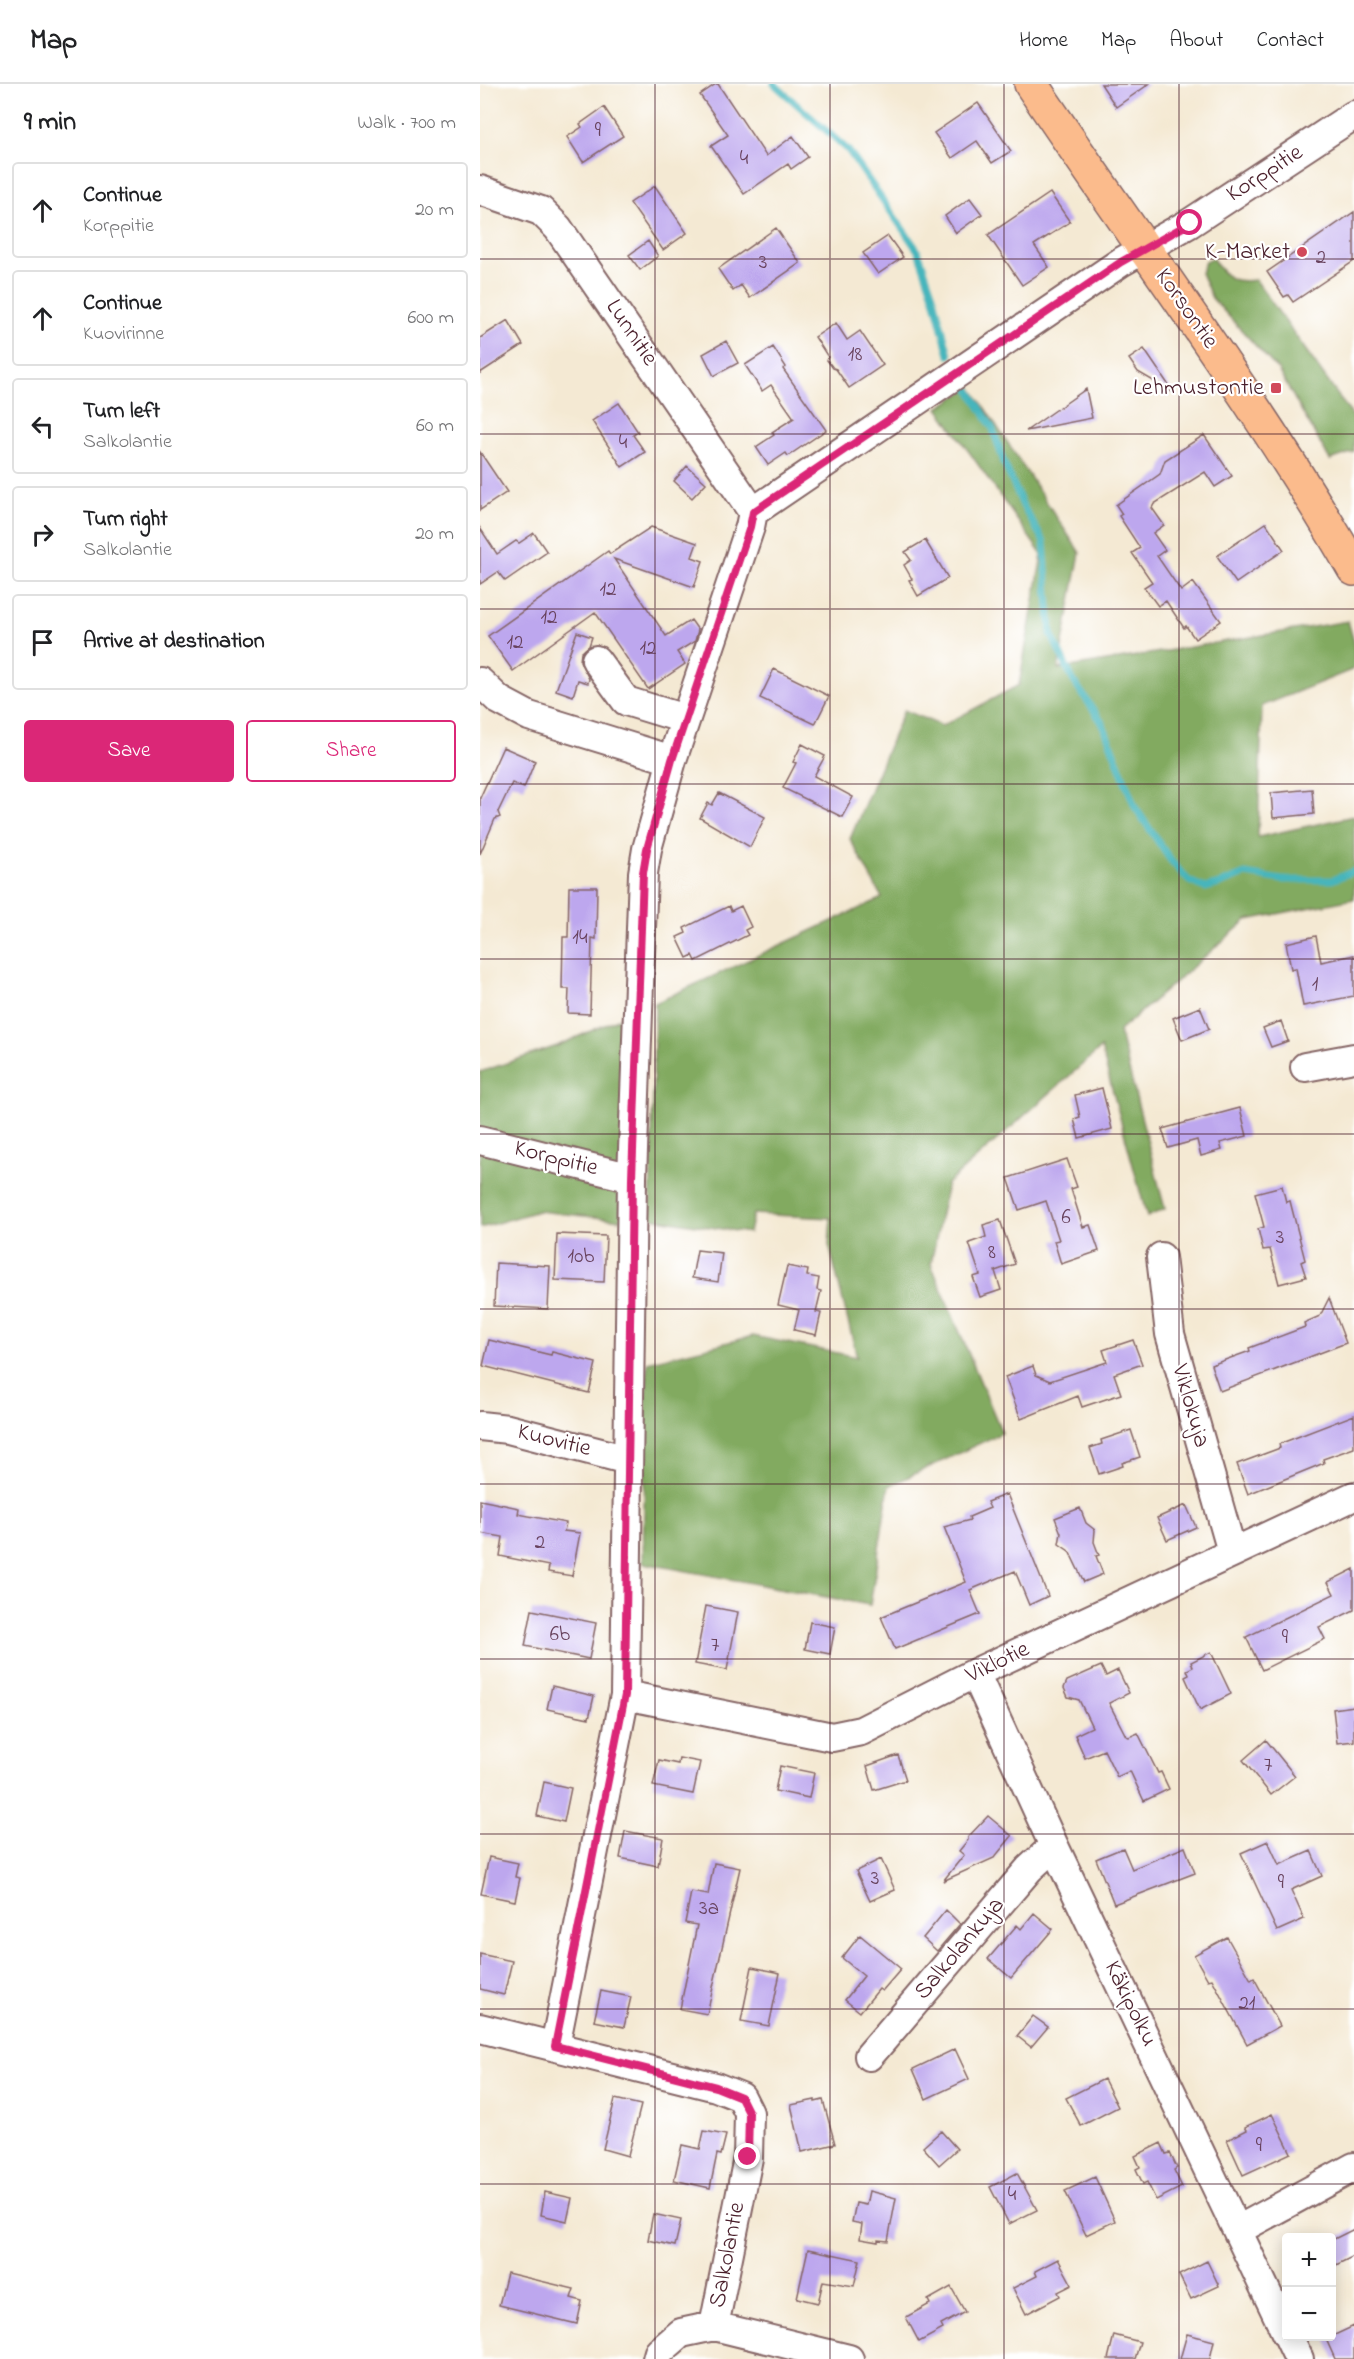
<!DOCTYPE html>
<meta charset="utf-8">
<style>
:root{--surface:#fff;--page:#f2f2f2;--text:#202124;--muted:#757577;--line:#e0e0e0;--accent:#db2777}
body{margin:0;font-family:"Indie Flower",sans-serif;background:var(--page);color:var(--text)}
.controls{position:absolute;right:18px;bottom:18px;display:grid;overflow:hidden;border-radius:6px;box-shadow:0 3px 15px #0003}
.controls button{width:54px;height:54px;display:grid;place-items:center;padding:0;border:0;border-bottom:2px solid var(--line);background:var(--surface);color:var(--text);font:30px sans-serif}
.stop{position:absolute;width:18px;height:18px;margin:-14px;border:4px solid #db2777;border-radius:50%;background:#fff}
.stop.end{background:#db2777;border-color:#fff;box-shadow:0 2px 6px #0008}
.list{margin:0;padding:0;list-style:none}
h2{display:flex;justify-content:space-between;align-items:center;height:78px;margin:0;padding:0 24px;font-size:26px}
h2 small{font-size:20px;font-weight:400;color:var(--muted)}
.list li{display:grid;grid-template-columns:39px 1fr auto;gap:18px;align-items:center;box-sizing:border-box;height:96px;margin:0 12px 12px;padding:0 12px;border:2px solid var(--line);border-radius:6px}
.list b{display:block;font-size:22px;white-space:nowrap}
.list p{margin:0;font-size:20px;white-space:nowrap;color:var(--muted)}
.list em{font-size:20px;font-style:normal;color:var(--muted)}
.actions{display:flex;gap:12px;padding:18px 24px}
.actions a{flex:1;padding:14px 0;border:2px solid var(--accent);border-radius:6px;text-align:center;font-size:21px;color:var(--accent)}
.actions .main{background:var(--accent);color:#fff}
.icon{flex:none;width:33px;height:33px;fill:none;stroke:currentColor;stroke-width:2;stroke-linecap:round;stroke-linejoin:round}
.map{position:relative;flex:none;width:874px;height:2275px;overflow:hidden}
header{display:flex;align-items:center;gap:36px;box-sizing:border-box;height:84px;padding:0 30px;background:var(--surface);border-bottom:2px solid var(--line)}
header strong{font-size:28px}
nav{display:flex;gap:33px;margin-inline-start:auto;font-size:21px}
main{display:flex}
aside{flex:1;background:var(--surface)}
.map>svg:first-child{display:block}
.forest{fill:#82aa60;stroke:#666446;stroke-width:1.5}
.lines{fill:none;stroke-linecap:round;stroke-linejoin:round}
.stream{stroke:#46b5bc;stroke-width:7}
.building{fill:#bda7ee}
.minor-casing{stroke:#866666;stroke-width:32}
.major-casing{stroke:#866666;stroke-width:36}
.minor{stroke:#fff;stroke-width:28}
.major{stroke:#fbbb8c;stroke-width:33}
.route{stroke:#db2777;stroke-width:8}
.grid{fill:none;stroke:#4a1f2b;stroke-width:1.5;stroke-opacity:0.55}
.poi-dot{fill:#d1495b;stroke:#fff;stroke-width:2}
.labels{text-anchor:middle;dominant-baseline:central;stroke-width:4.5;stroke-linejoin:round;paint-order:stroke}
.number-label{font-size:21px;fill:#67415c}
.street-label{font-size:24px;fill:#4a1f2b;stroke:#fff}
.poi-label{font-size:24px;fill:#4a1f2b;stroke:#fff;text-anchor:end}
</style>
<header>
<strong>Map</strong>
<nav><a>Home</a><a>Map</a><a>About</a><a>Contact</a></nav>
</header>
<main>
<aside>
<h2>9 min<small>Walk · 700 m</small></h2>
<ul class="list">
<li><svg class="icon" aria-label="ahead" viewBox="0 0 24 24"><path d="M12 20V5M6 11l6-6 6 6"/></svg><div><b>Continue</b><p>Korppitie</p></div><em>20 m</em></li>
<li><svg class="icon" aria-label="ahead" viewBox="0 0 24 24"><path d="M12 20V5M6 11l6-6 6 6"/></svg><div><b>Continue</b><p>Kuovirinne</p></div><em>600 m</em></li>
<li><svg class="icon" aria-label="left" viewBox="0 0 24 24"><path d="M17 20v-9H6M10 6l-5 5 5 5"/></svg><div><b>Turn left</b><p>Salkolantie</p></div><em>60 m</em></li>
<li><svg class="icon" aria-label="right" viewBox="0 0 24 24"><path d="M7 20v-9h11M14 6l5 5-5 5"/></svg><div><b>Turn right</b><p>Salkolantie</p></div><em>20 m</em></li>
<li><svg class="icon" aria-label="arrive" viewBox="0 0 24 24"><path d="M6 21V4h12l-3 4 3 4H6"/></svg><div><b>Arrive at destination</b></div></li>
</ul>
<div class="actions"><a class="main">Save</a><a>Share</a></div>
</aside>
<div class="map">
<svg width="874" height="2275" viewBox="0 0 874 2275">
<rect width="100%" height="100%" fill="#fff"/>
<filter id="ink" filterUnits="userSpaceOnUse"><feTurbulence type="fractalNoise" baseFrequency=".0167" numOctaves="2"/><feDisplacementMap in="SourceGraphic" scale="12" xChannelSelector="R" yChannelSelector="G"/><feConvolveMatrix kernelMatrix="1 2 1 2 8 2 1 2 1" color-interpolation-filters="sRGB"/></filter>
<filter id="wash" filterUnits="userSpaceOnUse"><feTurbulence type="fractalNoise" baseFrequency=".008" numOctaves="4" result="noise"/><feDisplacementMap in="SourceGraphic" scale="24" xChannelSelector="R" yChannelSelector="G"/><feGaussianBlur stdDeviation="1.35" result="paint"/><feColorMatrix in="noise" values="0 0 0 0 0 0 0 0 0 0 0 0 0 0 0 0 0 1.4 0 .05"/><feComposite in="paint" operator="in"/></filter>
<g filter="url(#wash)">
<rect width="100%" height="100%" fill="#f4e9d3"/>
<path class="forest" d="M 732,174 C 747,194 749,199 776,196 L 874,334 L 874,368 L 850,376 L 798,286 L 732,214 L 721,189 L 725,177 Z
M 491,303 L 600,469 L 578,585 L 868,537 L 874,558 L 874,585 L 782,622 L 778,753 L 874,732 L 874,815 L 767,836 L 639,947 L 685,1125 L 667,1133 L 621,964 L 467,1100 L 451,1180 L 522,1349 L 409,1402 L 390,1521 L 163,1479 L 167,1278 L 273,1252 L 377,1273 L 349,1161 L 351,1134 L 273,1130 L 269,1149 L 170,1134 L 175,919 L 402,814 L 370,755 L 424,626 L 462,642 L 539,601 L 562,471 L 458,324 Z
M 149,930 L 141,1136 L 58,1127 L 0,1144 L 0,988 L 77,962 Z"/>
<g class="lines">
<path class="stream" d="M 294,0 L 368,66 L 438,167 L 454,214 L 469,271
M 489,305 L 513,345 L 524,379 L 543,422 L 564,458 L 571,550 L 593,596 L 623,640 L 655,723 L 691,777 L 709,797 L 725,804 L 740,800 L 765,790 L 802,796 L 852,796 L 874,787"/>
</g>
<g id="blocks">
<path class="building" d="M 236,0 L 238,0 L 286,72 L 313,52 L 328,73 L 311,85 L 308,80 L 264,110 L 231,62 L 248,51 L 220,11 Z
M 621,0 L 669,0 L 636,23 Z
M 498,19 L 531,67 L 512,79 L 497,57 L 472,74 L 454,49 Z
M 124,23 L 143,52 L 103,78 L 87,53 L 102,43 L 100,40 Z
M 175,102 L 207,149 L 183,166 L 150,119 Z
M 570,109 L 590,138 L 554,161 L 569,183 L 542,201 L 508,151 Z
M 490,114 L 502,130 L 476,149 L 465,132 Z
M 874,128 L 874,177 L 813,218 L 808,211 L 804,213 L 787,188 Z
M 296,144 L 320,179 L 270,214 L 261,201 L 253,207 L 238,185 Z
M 408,152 L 423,173 L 398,190 L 383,169 Z
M 168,157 L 178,172 L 160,186 L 149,171 Z
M 28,236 L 43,261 L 0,289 L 0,254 Z
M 356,239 L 367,256 L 380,247 L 403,281 L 369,304 L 356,285 L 353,284 L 347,276 L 348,273 L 335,253 Z
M 246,257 L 258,279 L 234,292 L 223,270 Z
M 293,263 L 306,283 L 303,285 L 346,346 L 308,372 L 306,369 L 288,381 L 276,363 L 294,351 L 292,348 L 314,334 L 291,301 L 282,307 L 265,281 Z
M 664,265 L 694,309 L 658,288 L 649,275 Z
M 606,305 L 612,334 L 546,347 Z
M 139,319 L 158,348 L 153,351 L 165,368 L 142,383 L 112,337 Z
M 724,351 L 752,392 L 735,403 L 725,388 L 674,420 L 672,424 L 684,441 L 673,449 L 685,466 L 677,472 L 701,507 L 713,498 L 741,537 L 715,555 L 706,542 L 704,544 L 686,517 L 678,522 L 664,503 L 672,498 L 652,469 L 660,464 L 639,432 L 642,430 L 636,421 L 680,390 L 685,376 Z
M 0,368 L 27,408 L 0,426 Z
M 207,382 L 226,399 L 212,414 L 194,397 Z
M 786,439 L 804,466 L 756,499 L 737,472 Z
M 171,443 L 217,459 L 212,473 L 223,477 L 214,503 L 134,475 L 186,552 L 211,536 L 218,546 L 215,557 L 197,568 L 205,580 L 168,605 L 115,528 L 33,587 L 8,552 L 128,467 L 130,470 Z
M 0,444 L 17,470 L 36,457 L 39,459 L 54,449 L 67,468 L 25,497 L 18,488 L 0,500 Z
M 445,456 L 468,494 L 438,512 L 429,496 L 432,495 L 424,481 L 431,476 L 425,468 Z
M 97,548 L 112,553 L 109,562 L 101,569 L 100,577 L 109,595 L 108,599 L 98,596 L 93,612 L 76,606 Z
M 294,585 L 349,612 L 335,640 L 280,614 Z
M 322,660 L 345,672 L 334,692 L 373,713 L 362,733 L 303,704 L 316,679 L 313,678 Z
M 23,663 L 55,677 L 44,704 L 32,699 L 18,728 L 20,733 L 15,735 L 0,770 L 0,714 Z
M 832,705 L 834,730 L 793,734 L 791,709 Z
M 239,709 L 285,733 L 270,763 L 220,734 L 228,719 L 232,721 Z
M 89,803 L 117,803 L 116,855 L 112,854 L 110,930 L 88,929 L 89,905 L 82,905 L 83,853 L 88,853 Z
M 249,822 L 251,827 L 261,822 L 271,843 L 265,846 L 268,851 L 216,877 L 213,871 L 207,874 L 197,853 L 206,849 L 204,844 Z
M 836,852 L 841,878 L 874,871 L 874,912 L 823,922 L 816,884 L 811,885 L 806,859 Z
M 720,923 L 729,945 L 702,956 L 693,934 Z
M 801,937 L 808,957 L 791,963 L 783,944 Z
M 622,1004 L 632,1045 L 599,1054 L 594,1035 L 600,1033 L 595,1011 Z
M 760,1024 L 767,1052 L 740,1059 L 742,1066 L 721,1072 L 717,1056 L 688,1064 L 682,1045 Z
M 587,1075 L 597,1103 L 591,1105 L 603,1143 L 610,1141 L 619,1167 L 581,1180 L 574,1157 L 579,1156 L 566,1117 L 539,1126 L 528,1094 Z
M 802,1102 L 806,1118 L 810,1117 L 825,1176 L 821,1178 L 826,1193 L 799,1200 L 790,1165 L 783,1166 L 778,1145 L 784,1143 L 775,1109 Z
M 520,1136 L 535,1180 L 515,1187 L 521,1206 L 500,1213 L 493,1193 L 500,1191 L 489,1159 L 506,1153 L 503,1141 Z
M 77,1150 L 126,1152 L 124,1198 L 75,1196 Z
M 217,1166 L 242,1169 L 238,1198 L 212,1194 Z
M 16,1179 L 70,1182 L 68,1225 L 14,1222 Z
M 307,1182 L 328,1186 L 327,1192 L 339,1194 L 337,1206 L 341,1207 L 336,1228 L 341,1229 L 336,1251 L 314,1246 L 319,1226 L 298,1221 Z
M 849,1214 L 866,1259 L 740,1307 L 731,1281 L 770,1267 L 769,1264 L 825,1243 L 824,1239 L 840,1232 Z
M 9,1256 L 71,1271 L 72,1268 L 116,1279 L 109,1309 L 3,1282 Z
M 653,1256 L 662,1280 L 634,1290 L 641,1310 L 602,1323 L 598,1312 L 541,1335 L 525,1293 L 553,1282 L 556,1291 L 570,1297 L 627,1278 L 623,1266 Z
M 874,1331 L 874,1364 L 843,1375 L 844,1379 L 768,1410 L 757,1380 L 800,1364 L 799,1360 Z
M 651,1346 L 660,1373 L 642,1379 L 643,1382 L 619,1390 L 610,1364 L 622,1360 L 621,1356 Z
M 527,1410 L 568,1512 L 549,1521 L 535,1487 L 490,1506 L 500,1530 L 415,1565 L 401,1533 L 486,1498 L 464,1443 L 490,1436 L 489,1433 L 510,1424 L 507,1418 Z
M 0,1416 L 39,1424 L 38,1430 L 86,1439 L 84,1447 L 100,1449 L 92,1492 L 68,1488 L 69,1482 L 20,1472 L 23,1453 L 0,1449 Z
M 706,1421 L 716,1443 L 687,1456 L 677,1434 Z
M 600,1424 L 606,1439 L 615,1446 L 614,1458 L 619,1471 L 616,1472 L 623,1490 L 604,1498 L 589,1467 L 579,1460 L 581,1449 L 575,1434 Z
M 874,1485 L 874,1526 L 839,1543 L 845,1555 L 782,1586 L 766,1553 L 854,1510 L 848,1498 Z
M 226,1522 L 258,1528 L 247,1586 L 215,1580 Z
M 52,1526 L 116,1539 L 109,1575 L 45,1562 Z
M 330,1538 L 355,1543 L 350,1570 L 325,1565 Z
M 731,1568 L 751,1610 L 720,1626 L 705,1593 L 709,1591 L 707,1586 L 713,1583 L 711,1578 Z
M 621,1582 L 626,1592 L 638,1586 L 649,1609 L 629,1619 L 646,1652 L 649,1653 L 658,1649 L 678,1689 L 681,1688 L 689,1705 L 664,1717 L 650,1687 L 637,1693 L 624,1666 L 605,1674 L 595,1651 L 612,1643 L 599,1616 L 588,1613 L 584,1604 L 587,1597 Z
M 72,1602 L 114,1612 L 109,1634 L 67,1625 Z
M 874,1622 L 874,1657 L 857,1659 L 853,1625 Z
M 786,1656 L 815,1692 L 791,1711 L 763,1676 Z
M 418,1671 L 426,1696 L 394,1706 L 387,1682 Z
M 199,1674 L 220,1678 L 213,1710 L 173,1702 L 179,1676 L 198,1680 Z
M 300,1682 L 334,1689 L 329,1714 L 295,1707 Z
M 64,1698 L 91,1704 L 84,1738 L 57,1732 Z
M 508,1732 L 532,1752 L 514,1774 L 463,1797 L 484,1771 L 479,1767 L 488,1756 L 488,1753 Z
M 145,1747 L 183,1754 L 178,1782 L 140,1774 Z
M 788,1757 L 799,1781 L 831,1767 L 842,1792 L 811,1806 L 824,1835 L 797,1847 L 761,1769 Z
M 705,1763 L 715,1789 L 634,1820 L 616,1775 L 643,1764 L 652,1785 Z
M 9,1773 L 38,1779 L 35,1793 L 40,1794 L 35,1817 L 1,1810 Z
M 401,1775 L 415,1806 L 390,1817 L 376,1787 Z
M 234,1779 L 260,1784 L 227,1930 L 200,1925 L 217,1841 L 205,1839 L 211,1808 L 228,1811 Z
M 466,1826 L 480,1840 L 457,1867 L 443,1854 Z
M 554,1829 L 573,1845 L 531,1894 L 508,1875 L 537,1841 L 541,1845 Z
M 380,1851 L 421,1885 L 402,1907 L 399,1905 L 380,1928 L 365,1916 L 384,1892 L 362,1874 Z
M 747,1853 L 771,1896 L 774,1894 L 800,1942 L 767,1960 L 732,1895 L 728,1896 L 714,1871 Z
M 0,1870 L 32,1877 L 24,1911 L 0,1905 Z
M 272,1883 L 300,1889 L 289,1942 L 261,1937 Z
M 121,1907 L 151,1913 L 144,1943 L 114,1937 Z
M 553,1932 L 568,1943 L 551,1963 L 537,1952 Z
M 475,1965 L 489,1995 L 446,2015 L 433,1985 Z
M 624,1995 L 638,2023 L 601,2042 L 586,2014 Z
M 135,2015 L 161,2021 L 148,2072 L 123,2065 Z
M 335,2016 L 335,2018 L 343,2016 L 355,2060 L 322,2068 L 311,2021 Z
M 792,2030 L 811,2069 L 763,2091 L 747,2056 L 767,2046 L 765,2043 Z
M 224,2047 L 246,2051 L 241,2071 L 237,2070 L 230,2104 L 194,2096 L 202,2061 L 220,2065 Z
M 461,2047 L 477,2065 L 459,2081 L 443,2063 Z
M 681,2059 L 686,2070 L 690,2069 L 697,2084 L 694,2086 L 702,2103 L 676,2116 L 667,2098 L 663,2100 L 656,2085 L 660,2083 L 655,2072 Z
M 537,2089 L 557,2126 L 529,2140 L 510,2103 Z
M 615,2093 L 635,2137 L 606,2151 L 585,2107 Z
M 389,2107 L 416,2114 L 408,2157 L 398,2156 L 398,2158 L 380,2155 L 382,2140 L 372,2138 L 376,2119 L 386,2121 Z
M 65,2108 L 92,2114 L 87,2137 L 61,2131 Z
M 173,2130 L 201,2136 L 195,2162 L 168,2156 Z
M 874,2145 L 874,2172 L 852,2183 L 852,2156 Z
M 328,2165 L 380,2176 L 374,2202 L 343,2197 L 338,2219 L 317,2214 Z
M 578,2175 L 592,2201 L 578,2208 L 580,2212 L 546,2230 L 533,2204 L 557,2192 L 555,2187 Z
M 727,2177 L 739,2202 L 711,2215 L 699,2191 Z
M 27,2189 L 94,2205 L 91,2214 L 102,2217 L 97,2240 L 19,2221 Z
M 471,2203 L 485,2228 L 461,2241 L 463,2245 L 439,2258 L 426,2233 L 450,2220 L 448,2216 Z
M 874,2242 L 874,2275 L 855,2275 L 846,2255 Z
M 707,2250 L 734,2257 L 730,2275 L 700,2275 Z
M 634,2251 L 660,2258 L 655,2275 L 628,2275 Z"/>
</g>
</g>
<g filter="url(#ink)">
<use href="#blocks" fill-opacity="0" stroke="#866666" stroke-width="1.5"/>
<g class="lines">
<defs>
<path id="minor" d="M 0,106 L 61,127 L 78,144 L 273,428
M 116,576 L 146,617 L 205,635
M 0,598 L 19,616 L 49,632 L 192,676
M 825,983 L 874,974
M 0,1056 L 152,1094
M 681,1173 L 690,1250 L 752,1468
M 0,1342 L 28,1345 L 148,1376
M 495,1589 L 574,1762 L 806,2249
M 145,1611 L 352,1653 L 381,1647 L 495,1589 L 874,1412
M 0,1944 L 236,2003 L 261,2013 L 269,2029 L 268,2074 L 234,2242
M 75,1962 L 145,1611 L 152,1094 L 163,789 L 167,765 L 192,676 L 270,443 L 273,428 L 641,178 L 710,139 L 874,31
M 389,1972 L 549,1785 L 574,1762
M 758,2146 L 874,2083
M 808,2252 L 819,2275
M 177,2275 L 179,2268 L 201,2249 L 234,2242 L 369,2275"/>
<path id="major" d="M 551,0 C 659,161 777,317 874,485"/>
</defs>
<use href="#minor" class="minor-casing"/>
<use href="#major" class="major-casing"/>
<use href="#minor" class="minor"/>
<use href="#major" class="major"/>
</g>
</g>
<g class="lines" filter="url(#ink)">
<path class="route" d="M 268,2073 L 269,2029 L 261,2013 L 236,2003 L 75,1962 L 145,1611 L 152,1094 L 163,789 L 167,765 L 192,676 L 270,443 L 273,428 L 641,178 L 710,139"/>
</g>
<path class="grid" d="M 175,0 L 175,2275M 350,0 L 350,2275M 524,0 L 524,2275M 699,0 L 699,2275M 0,175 L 874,175M 0,350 L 874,350M 0,525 L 874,525M 0,700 L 874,700M 0,875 L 874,875M 0,1050 L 874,1050M 0,1225 L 874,1225M 0,1400 L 874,1400M 0,1575 L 874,1575M 0,1750 L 874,1750M 0,1925 L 874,1925M 0,2100 L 874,2100"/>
<g class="poi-dot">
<circle cx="822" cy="168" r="6"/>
<rect x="790" y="298" width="12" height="12" rx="3"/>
</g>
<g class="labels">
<g class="number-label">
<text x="118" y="47">9</text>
<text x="264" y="75">4</text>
<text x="841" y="174">2</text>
<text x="283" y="179">3</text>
<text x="375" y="271">18</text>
<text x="143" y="359">4</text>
<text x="128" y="506">12</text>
<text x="69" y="534">12</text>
<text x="35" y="559">12</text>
<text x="168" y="565">12</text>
<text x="100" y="854">14</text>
<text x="835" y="901">1</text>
<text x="586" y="1134">6</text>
<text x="800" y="1154">3</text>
<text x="512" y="1169">8</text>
<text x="101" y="1173">10b</text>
<text x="60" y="1459">2</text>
<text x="80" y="1551">6b</text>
<text x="805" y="1554">9</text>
<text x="235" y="1562">7</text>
<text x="788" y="1682">7</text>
<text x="395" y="1795">3</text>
<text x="801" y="1799">9</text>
<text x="229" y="1825">3a</text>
<text x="767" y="1920">21</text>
<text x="779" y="2062">9</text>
<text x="532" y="2111">4</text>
</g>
<g class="street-label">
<text transform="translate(785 90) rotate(-33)">Korppitie</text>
<text transform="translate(706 225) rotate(55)">Korsontie</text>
<text transform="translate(151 249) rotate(56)">Lunnitie</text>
<text transform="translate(76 1075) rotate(14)">Korppitie</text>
<text transform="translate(710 1322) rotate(74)">Viklokuja</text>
<text transform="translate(74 1357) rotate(14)">Kuovitie</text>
<text transform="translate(518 1579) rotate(-26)">Viklotie</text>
<text transform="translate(480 1865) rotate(-50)">Salkolankuja</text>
<text transform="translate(650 1920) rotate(64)">Käkipolku</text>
<text transform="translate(248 2171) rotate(-79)">Salkolantie</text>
</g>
<g class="poi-label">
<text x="810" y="168">K-Market</text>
<text x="784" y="304">Lehmustontie</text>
</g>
</g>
</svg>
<div class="controls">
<button>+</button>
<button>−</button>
</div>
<div class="stop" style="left:710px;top:139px"></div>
<div class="stop end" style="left:268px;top:2073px"></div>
</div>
</main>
